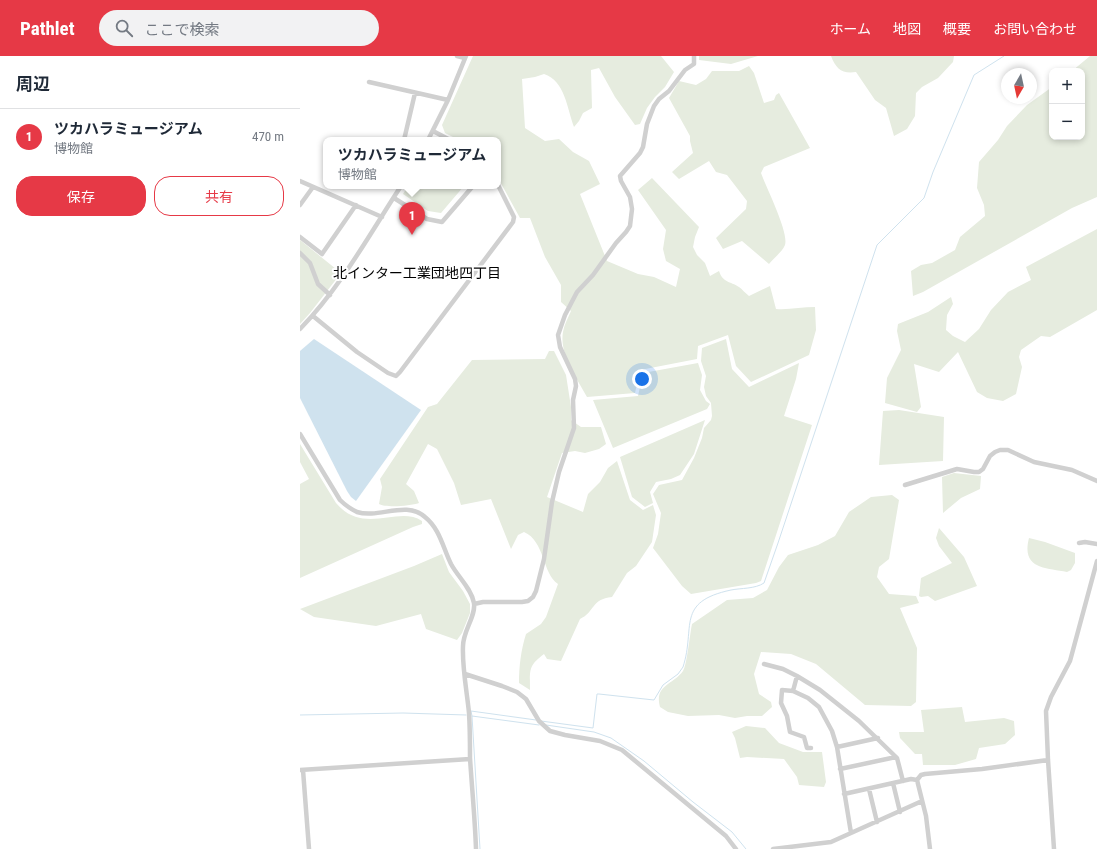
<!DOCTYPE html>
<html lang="ja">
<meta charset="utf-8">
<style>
:root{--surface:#fff;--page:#f2f2f3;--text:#1f2937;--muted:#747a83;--line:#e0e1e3;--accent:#e63946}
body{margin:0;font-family:"Roboto Condensed","Noto Sans JP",sans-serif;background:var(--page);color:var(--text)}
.controls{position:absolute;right:12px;top:12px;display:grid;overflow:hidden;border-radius:8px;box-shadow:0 2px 6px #0003}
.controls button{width:36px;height:36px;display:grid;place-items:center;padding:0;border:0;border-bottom:1px solid var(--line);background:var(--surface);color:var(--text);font:20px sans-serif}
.compass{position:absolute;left:701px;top:12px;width:36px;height:36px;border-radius:50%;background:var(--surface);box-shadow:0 2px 6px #0003;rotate:189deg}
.you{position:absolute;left:342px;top:323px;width:14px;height:14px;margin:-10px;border:3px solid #fff;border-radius:50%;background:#1a73e8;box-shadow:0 0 0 6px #1a73e833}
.badge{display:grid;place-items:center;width:26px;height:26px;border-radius:50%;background:var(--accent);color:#fff;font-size:13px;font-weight:700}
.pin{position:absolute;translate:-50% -33px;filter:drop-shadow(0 1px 2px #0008)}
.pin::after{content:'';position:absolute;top:21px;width:14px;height:12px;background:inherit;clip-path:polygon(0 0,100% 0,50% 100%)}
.popup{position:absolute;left:23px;top:81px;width:178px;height:52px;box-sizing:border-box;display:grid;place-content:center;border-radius:8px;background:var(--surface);filter:drop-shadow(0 1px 3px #0005);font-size:13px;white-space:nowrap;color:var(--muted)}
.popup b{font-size:15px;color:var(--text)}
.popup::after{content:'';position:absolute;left:50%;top:100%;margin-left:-8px;border:8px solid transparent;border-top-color:var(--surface)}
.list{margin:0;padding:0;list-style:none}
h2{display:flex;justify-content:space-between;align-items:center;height:52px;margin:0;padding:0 16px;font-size:17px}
h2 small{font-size:13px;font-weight:400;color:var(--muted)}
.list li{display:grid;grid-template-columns:26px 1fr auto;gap:12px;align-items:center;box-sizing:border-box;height:56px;padding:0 16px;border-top:1px solid var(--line)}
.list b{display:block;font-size:15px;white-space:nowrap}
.list p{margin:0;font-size:13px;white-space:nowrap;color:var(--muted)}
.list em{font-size:13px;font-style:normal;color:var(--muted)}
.actions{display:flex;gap:8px;padding:12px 16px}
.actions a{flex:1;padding:9px 0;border:1px solid var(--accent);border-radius:16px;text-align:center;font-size:14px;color:var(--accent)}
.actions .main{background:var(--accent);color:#fff}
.icon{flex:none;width:22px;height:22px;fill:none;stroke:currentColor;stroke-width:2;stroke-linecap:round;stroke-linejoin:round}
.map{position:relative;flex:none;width:797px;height:793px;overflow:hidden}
header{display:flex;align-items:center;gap:24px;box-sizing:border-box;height:56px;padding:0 20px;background:var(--accent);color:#fff}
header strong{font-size:19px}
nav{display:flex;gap:22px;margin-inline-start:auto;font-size:14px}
.search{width:280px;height:36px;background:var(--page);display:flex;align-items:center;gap:10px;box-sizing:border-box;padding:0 14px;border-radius:22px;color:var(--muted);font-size:15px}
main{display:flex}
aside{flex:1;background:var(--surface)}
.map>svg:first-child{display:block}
.green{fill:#e6ecdf}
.water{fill:#cfe2ee}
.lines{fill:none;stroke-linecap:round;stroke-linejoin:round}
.stream{stroke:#cfe2ee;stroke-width:1}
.minor{stroke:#d0d0d0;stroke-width:4.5}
.labels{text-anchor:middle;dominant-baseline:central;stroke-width:4;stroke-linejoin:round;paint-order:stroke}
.neighbourhood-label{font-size:14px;fill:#000;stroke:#fff}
</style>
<header>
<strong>Pathlet</strong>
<div class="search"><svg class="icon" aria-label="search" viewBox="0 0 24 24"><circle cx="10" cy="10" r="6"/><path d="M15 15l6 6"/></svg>ここで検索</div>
<nav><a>ホーム</a><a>地図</a><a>概要</a><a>お問い合わせ</a></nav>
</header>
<main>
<aside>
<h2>周辺<small></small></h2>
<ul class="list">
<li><span class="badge">1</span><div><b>ツカハラミュージアム</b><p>博物館</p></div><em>470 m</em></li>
</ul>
<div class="actions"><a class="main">保存</a><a>共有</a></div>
</aside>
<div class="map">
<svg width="797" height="793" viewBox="0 0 797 793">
<rect width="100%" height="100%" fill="#fff"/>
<path class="green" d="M 173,0 L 361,0 L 374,16 L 365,31 L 355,41 L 347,52 L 340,68 L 335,69 L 315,41 L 299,12 L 291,14 L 292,52 L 283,57 L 279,65 L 274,71 C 267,52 265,25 244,18 L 235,21 L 222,23 L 225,72 L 245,85 L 259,83 L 273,96 L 289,105 L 300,128 L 280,138 L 307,205 L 338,218 L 354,221 L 376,231 L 380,213 L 366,205 L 363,193 L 366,174 L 338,134 L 352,122 L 399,171 L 395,181 L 393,191 L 397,199 L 405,207 L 410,220 L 419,215 C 423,227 430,225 439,231 C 442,233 445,237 449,240 L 470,230 L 476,253 C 489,254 502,251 515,251 L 516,274 L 509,299 L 451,326 L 436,310 L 428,279 L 398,290 L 397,303 L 340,314 L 335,337 L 287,341 C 277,322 259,298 263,276 C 264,269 268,262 271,255 L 261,246 L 261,229 L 245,201 L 230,162 L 220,162 L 198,122 L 198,84 L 159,84 L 145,77 L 142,69 Z
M 399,0 L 458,0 L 431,8 L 399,4 Z
M 531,0 L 654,0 L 653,6 L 638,22 L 622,31 L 616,37 L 615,60 L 607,73 L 594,80 L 586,52 L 575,44 L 556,16 C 542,18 536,13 531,0 Z
M 790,0 L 797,0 L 797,141 L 772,152 L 623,236 L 613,240 L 611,215 L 621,209 L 632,207 L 655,194 L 660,181 L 685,160 L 684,149 L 677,132 L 679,106 L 698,84 L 707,70 L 727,49 L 752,31 L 752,81 L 782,81 L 782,15 L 772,15 Z
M 449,10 L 454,17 L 464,47 L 474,44 L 476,39 L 479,37 L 510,92 L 464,111 L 461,117 C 466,131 489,176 485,189 C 482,196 474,202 469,208 L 442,185 L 423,193 L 416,182 L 446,153 L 447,145 L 427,119 L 416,116 L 409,105 L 379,123 L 372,116 L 393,97 L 390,85 L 390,80 L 369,42 L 379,25 L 396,29 L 406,23 L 412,15 L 439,15 Z
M 108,130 L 164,130 L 141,157 L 128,155 L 103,138 Z
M 797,173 L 797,254 L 750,281 L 741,280 L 721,294 L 719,301 L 722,311 L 716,338 L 703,345 L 687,342 L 677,336 L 658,296 L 639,316 L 614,308 L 621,351 L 617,356 L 585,347 L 587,322 L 601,294 L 597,275 L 598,268 L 628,256 L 651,241 L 653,248 L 647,259 L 646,274 L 653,280 L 665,286 L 679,273 L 691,254 L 708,236 L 731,224 L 726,211 Z
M 0,184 L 41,217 L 10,257 L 0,268 Z
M 426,283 L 432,313 L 449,331 L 499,307 L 496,323 L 484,360 L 512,369 L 461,525 L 456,527 L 391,538 L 382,530 L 353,492 L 358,478 L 361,457 L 353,438 L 359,429 L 382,424 L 394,402 L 402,382 L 404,372 L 411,364 L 412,360 L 411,347 L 406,340 L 404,331 L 406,320 L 401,305 L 402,292 Z
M 249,295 L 254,295 L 266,319 L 271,351 L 271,364 L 281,371 L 301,371 L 306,388 L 299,393 L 285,397 L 275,395 L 262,397 L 247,441 L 283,456 L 288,438 L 300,426 L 308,412 L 317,405 L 330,444 L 343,454 L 353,449 L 356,459 L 352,486 L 336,510 L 327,517 L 312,541 C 291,543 295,556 280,563 L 261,605 L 247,603 L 244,598 C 228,610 230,614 230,634 L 219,627 C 219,610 221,594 226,578 L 241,568 L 246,561 L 258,528 C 242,517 245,485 224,476 L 218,479 L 211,493 L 191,443 L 161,449 L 154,427 L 137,393 L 128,388 L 106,428 L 114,435 L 119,447 C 110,450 86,452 79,448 L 82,431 L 80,423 L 128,351 L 137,348 L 172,304 L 245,303 Z
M 398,307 L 402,319 L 400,334 L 406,345 L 410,348 L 407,353 L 313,392 L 293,344 L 338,340 L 343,317 Z
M 599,354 L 644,361 L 643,405 L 579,409 L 583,355 Z
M 405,364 L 394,398 L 380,419 L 371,423 L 356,426 L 350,436 L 353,447 L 345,451 L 332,441 L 320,401 Z
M 0,388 L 36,447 C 64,480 98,449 122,465 L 122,468 L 113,471 L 0,522 L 0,428 L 9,423 L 0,406 Z
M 654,417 L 681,420 L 680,433 L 661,442 L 643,457 L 642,421 Z
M 592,439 L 599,444 L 589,503 L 579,511 L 577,521 L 589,538 L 616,540 L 619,547 L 600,552 L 617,592 L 616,646 L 611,650 L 565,649 L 516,608 L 491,598 L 461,596 L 454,618 L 459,638 L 471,646 L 472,651 L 462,660 L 447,660 L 435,662 L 419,659 L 388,660 L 368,656 L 360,651 C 354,629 373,629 383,615 C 387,609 390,577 392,568 L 427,544 L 453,542 L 467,534 L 479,511 L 488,499 L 518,489 L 535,480 L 549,456 L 571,441 Z
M 639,472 L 664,501 L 677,530 L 635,545 L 628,540 L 621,541 L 619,540 L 621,522 L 652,507 L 639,490 L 636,482 Z
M 729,482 L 745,486 L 775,497 L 775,507 L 771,514 L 767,516 C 745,512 721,513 729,482 Z
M 142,498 L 149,516 L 163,535 L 170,548 L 170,557 L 162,577 L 157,584 L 126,573 L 121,558 L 76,570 L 14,561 L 0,553 L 114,510 Z
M 662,651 L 665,666 L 704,662 L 714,665 L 715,679 L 705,688 L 679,692 L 676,703 L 655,709 L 623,709 L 622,698 L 615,698 L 600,682 L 599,676 L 624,676 L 621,654 Z
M 446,670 L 465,672 L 479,687 L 503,696 L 522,696 L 526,726 L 524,731 L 499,729 L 497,721 L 484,703 L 447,701 L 440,702 L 435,682 L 432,676 Z"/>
<path class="water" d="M 14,283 L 121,354 L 56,445 L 51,441 L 47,435 L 0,342 L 0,295 Z"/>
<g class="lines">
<path class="stream" d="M 0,659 L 103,657 L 166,659
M 172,660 L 171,655 L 236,664
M 241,665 L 293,672 L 297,638 L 299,638 L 354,644 L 363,629 L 378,618 L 383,611 C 396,571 375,546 431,534 C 441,532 455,533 464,527 L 478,487 L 577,189 L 624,142 L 633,116 L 674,19 L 704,0
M 246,669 L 294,676 L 311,682 L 344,705 L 393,746 L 432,776 L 446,793
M 180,793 L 172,660 L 239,669"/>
<path class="minor" d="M 157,0 L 165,2
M 69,26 L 148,44
M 133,75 L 150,84
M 104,84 L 115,37
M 128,84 L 148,44 L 166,0
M 0,125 L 82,161
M 94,142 L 127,163 L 142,166 L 173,130
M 0,149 L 13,131
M 0,181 L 22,198 L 56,149
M 0,197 L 10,207 L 18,228 L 30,239
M 13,260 L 57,296 L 88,317 L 96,320 L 100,316 L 213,166 L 214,161 L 198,129
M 0,273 C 41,231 69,179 101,130
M 0,378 L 40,444 C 45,449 51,453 57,456 C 79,463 106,444 125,461 C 140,473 143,492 151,508 C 158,521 171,532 174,547 C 176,560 163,575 163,590 C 162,611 167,636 169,657 C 170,672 170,687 170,702 C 172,733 175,763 176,793
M 605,429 L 657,413 L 674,416 L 679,416 L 683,413 L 690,400 L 695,396 L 700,394 L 708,394 L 734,406 L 772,414 L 797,425
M 779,487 L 785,486 L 797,488
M 174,548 L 183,546 L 222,546 L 228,545 L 233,541 L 236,535 L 244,503 L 252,446 L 259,416 L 274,372 L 273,344 L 276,330 L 275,323 L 260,291 L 258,279 L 265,259 L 277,236 L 293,219 L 316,187 L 326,176 L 330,170 L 332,153 L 330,141 L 321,125 L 320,120 L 340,97 L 343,91 L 347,68 L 354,50 L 359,43 L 369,35 L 385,14 L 394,8 L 394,0
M 464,608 L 483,613 L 497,620 L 520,634 L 559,665 L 597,702 L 603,725
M 165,618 L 202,630 L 217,636 L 226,643 L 239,665 L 250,675 L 265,679 L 300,685 L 322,694 L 426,780 L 436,793
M 497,620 L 493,635 L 508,642 L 519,651 L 532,675 L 537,691 L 551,777
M 493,635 L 482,634 L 481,647 L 487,660 L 490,676 L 504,681 L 507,692 L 511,692
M 537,691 L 578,682
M 540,713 L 596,701
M 0,714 L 170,703
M 3,714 L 9,793
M 617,724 L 621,719 L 625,718 L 682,713 L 748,704
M 617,724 L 626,760 L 630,793
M 593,727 L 600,756
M 569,733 L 577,766
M 544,738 L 611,723 L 617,724
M 473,793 L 531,786 L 622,745
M 754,793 L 748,704 L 746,655 L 751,641 L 770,605 L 797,505"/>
</g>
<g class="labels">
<g class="neighbourhood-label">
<text x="117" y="217">北インター工業団地四丁目</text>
</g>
</g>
</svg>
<div class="controls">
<button>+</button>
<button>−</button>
</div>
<svg class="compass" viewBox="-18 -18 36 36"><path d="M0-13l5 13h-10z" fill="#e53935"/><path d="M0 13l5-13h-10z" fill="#747a83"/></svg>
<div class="you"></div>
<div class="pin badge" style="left:112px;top:179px">1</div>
<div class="popup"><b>ツカハラミュージアム</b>博物館</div>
</div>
</main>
